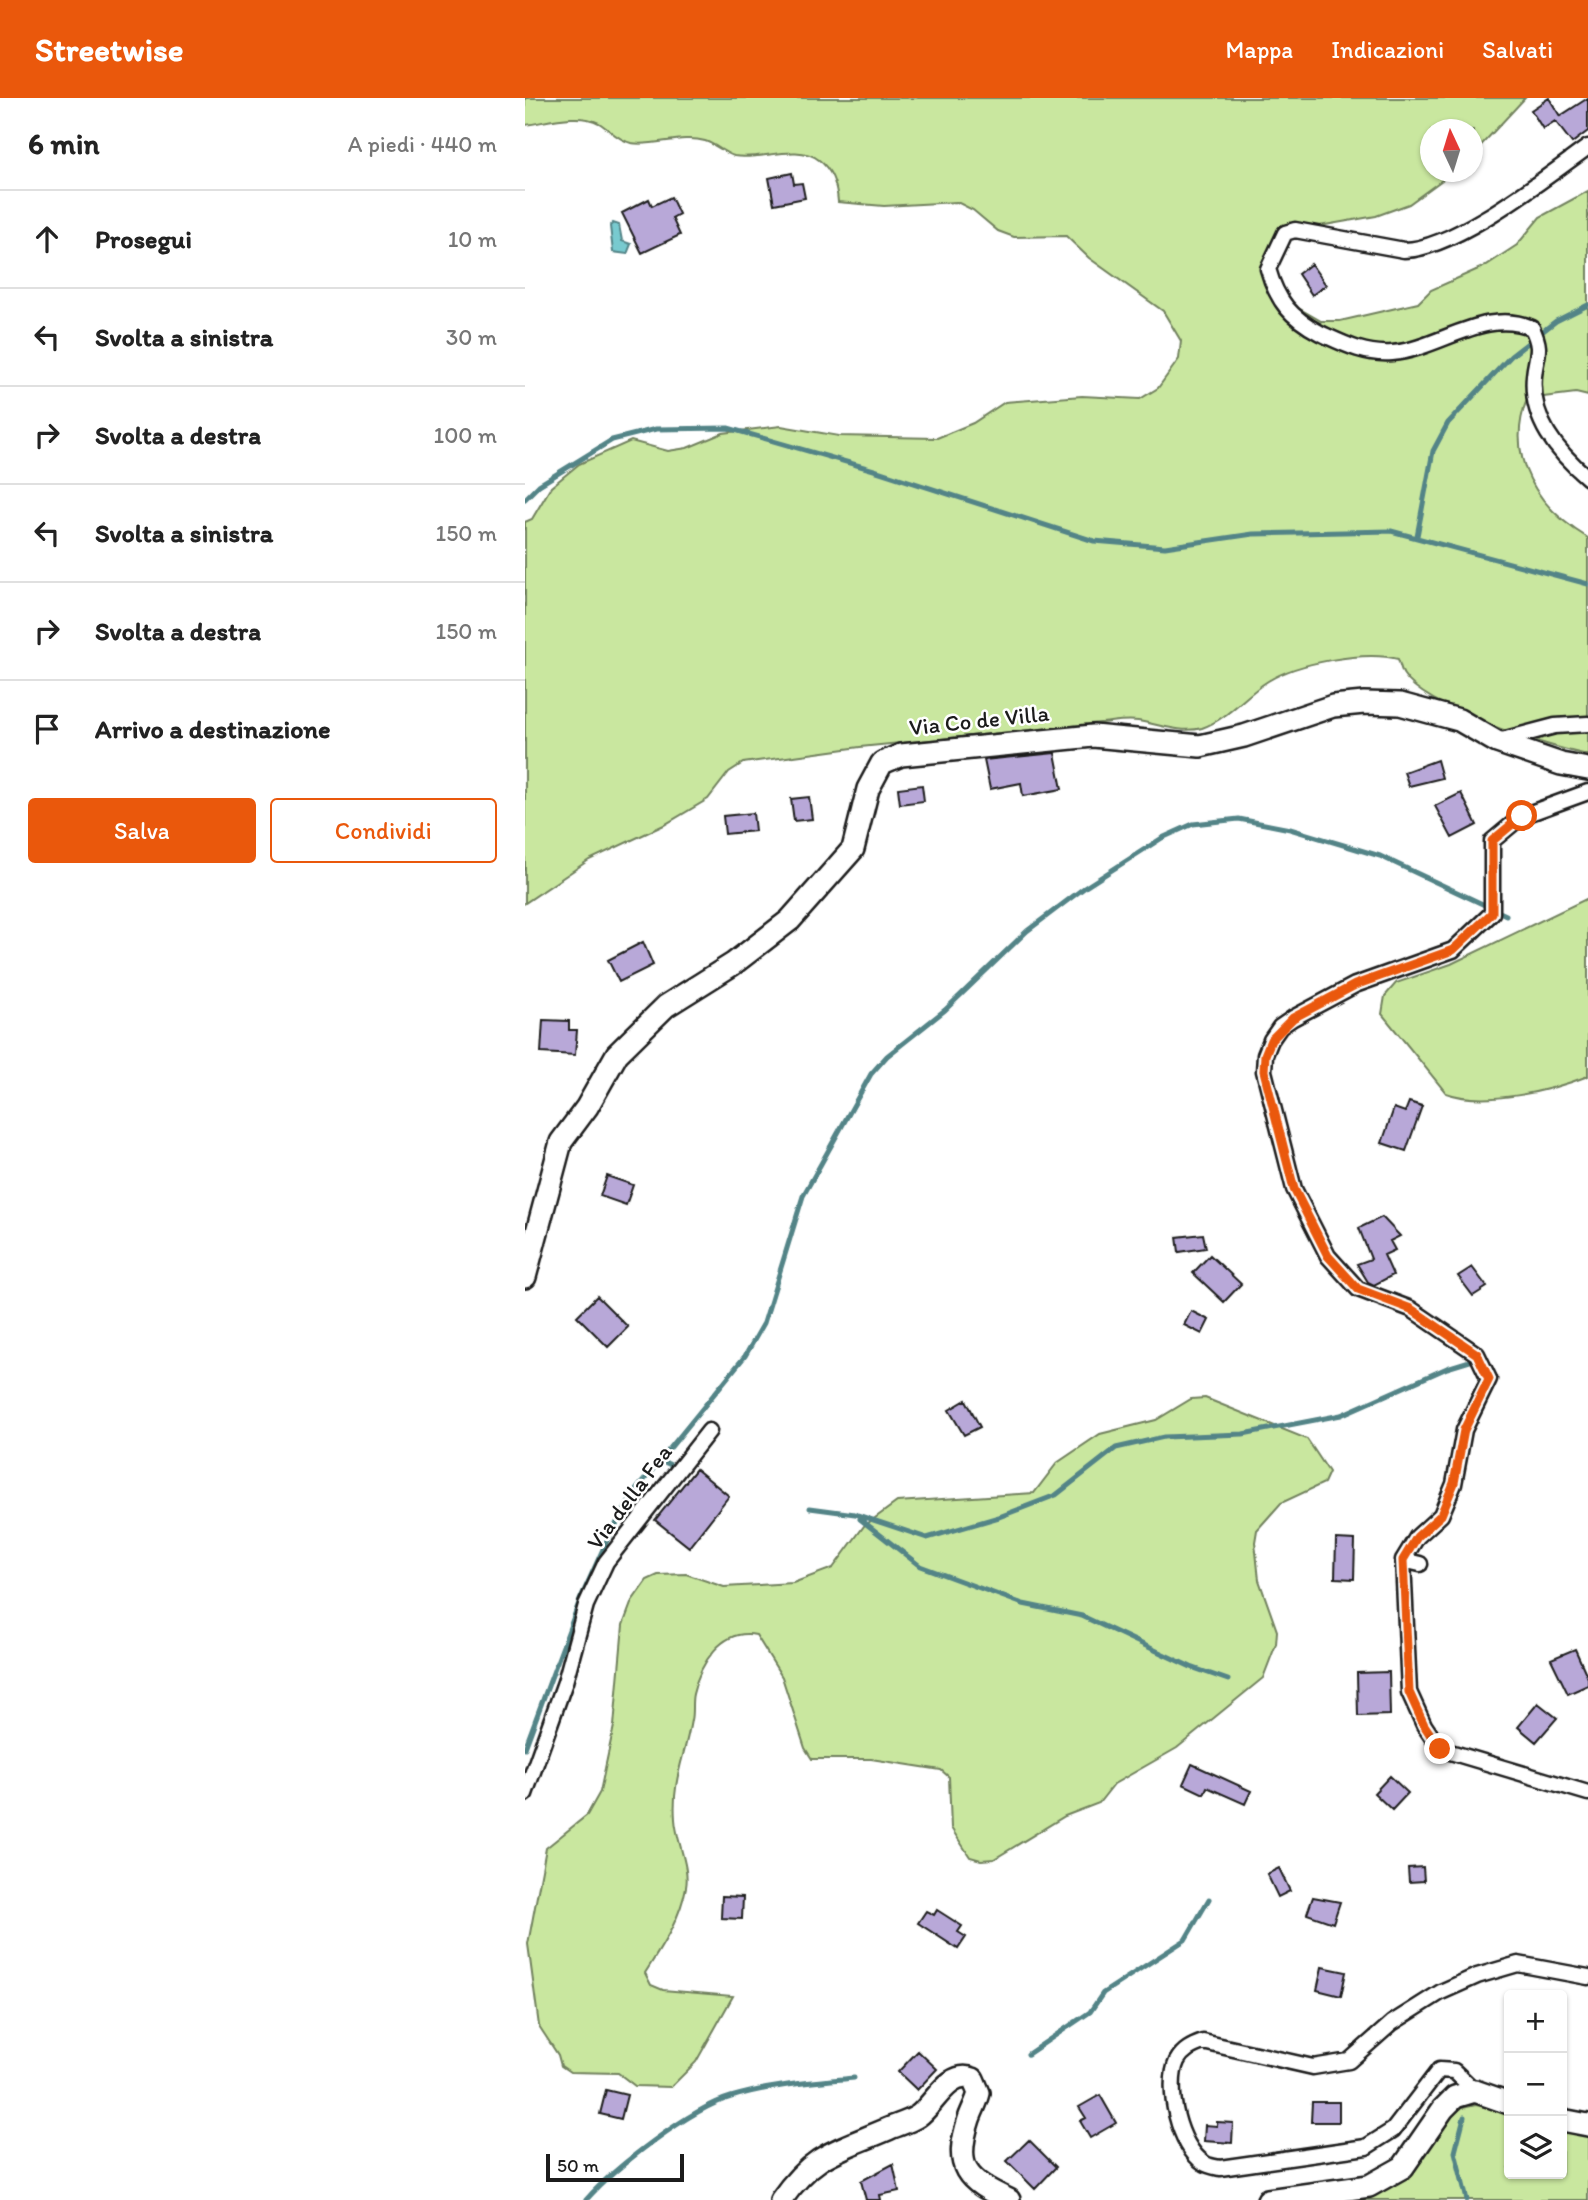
<!DOCTYPE html>
<html lang="it">
<meta charset="utf-8">
<style>
:root{--surface:#fff;--page:#f2f2f2;--text:#222;--muted:#767676;--line:#e0e0e0;--accent:#ea580c}
body{margin:0;font-family:Itim,sans-serif;background:var(--page);color:var(--text)}
.controls{position:absolute;right:21px;bottom:21px;display:grid;overflow:hidden;border-radius:7px;box-shadow:0 2px 5px #0004}
.controls button{width:63px;height:63px;display:grid;place-items:center;padding:0;border:0;border-bottom:2px solid var(--line);background:var(--surface);color:var(--text);font:35px sans-serif}
.compass{position:absolute;left:895px;top:21px;width:63px;height:63px;border-radius:50%;background:var(--surface);box-shadow:0 2px 5px #0004;rotate:356deg}
.scale{position:absolute;left:21px;bottom:18px;width:138px;box-sizing:border-box;padding-left:7px;border:4px solid #1c1c1c;border-top:0;font-size:19px;line-height:24px;white-space:nowrap;color:#1c1c1c;-webkit-text-stroke:5px #fff;paint-order:stroke}
.stop{position:absolute;width:21px;height:21px;margin:-16px;border:5px solid #ea580c;border-radius:50%;background:#fff}
.stop.end{background:#ea580c;border-color:#fff;box-shadow:0 2px 7px #0008}
.list{margin:0;padding:0;list-style:none}
h2{display:flex;justify-content:space-between;align-items:center;height:91px;margin:0;padding:0 28px;font-size:30px}
h2 small{font-size:23px;font-weight:400;color:var(--muted)}
.list li{display:grid;grid-template-columns:46px 1fr auto;gap:21px;align-items:center;box-sizing:border-box;height:98px;padding:0 28px;border-top:2px solid var(--line)}
.list b{display:block;font-size:26px;white-space:nowrap}
.list em{font-size:23px;font-style:normal;color:var(--muted)}
.actions{display:flex;gap:14px;padding:21px 28px}
.actions a{flex:1;padding:16px 0;border:2px solid var(--accent);border-radius:7px;text-align:center;font-size:24px;color:var(--accent)}
.actions .main{background:var(--accent);color:#fff}
.icon{flex:none;width:38px;height:38px;fill:none;stroke:currentColor;stroke-width:2;stroke-linecap:round;stroke-linejoin:round}
.map{position:relative;flex:none;width:1063px;height:2102px;overflow:hidden}
header{display:flex;align-items:center;gap:42px;box-sizing:border-box;height:98px;padding:0 35px;background:var(--accent);color:#fff}
header strong{font-size:33px}
nav{display:flex;gap:38px;margin-inline-start:auto;font-size:24px}
main{display:flex}
aside{flex:1;background:var(--surface)}
.map>svg:first-child{display:block}
.green{fill:#c9e79f;stroke:#72825e;stroke-width:2}
.water{fill:#78cacf;stroke:#538487;stroke-width:2}
.lines{fill:none;stroke-linecap:round;stroke-linejoin:round}
.stream{stroke:#538487;stroke-width:5}
.building{fill:#b8a8d8;stroke:#1c1c1c;stroke-width:2}
.street-casing{stroke:#1c1c1c;stroke-width:19}
.secondary-casing{stroke:#1c1c1c;stroke-width:26}
.street{stroke:#fff;stroke-width:14}
.secondary{stroke:#fff;stroke-width:21}
.route{stroke:#ea580c;stroke-width:9}
.labels{text-anchor:middle;dominant-baseline:central;stroke-width:5;stroke-linejoin:round;paint-order:stroke}
.street-label{font-size:23px;fill:#1c1c1c;stroke:#fff}
</style>
<header>
<strong>Streetwise</strong>
<nav><a>Mappa</a><a>Indicazioni</a><a>Salvati</a></nav>
</header>
<main>
<aside>
<h2>6 min<small>A piedi · 440 m</small></h2>
<ul class="list">
<li><svg class="icon" aria-label="ahead" viewBox="0 0 24 24"><path d="M12 20V5M6 11l6-6 6 6"/></svg><div><b>Prosegui</b></div><em>10 m</em></li>
<li><svg class="icon" aria-label="left" viewBox="0 0 24 24"><path d="M17 20v-9H6M10 6l-5 5 5 5"/></svg><div><b>Svolta a sinistra</b></div><em>30 m</em></li>
<li><svg class="icon" aria-label="right" viewBox="0 0 24 24"><path d="M7 20v-9h11M14 6l5 5-5 5"/></svg><div><b>Svolta a destra</b></div><em>100 m</em></li>
<li><svg class="icon" aria-label="left" viewBox="0 0 24 24"><path d="M17 20v-9H6M10 6l-5 5 5 5"/></svg><div><b>Svolta a sinistra</b></div><em>150 m</em></li>
<li><svg class="icon" aria-label="right" viewBox="0 0 24 24"><path d="M7 20v-9h11M14 6l5 5-5 5"/></svg><div><b>Svolta a destra</b></div><em>150 m</em></li>
<li><svg class="icon" aria-label="arrive" viewBox="0 0 24 24"><path d="M6 21V4h12l-3 4 3 4H6"/></svg><div><b>Arrivo a destinazione</b></div></li>
</ul>
<div class="actions"><a class="main">Salva</a><a>Condividi</a></div>
</aside>
<div class="map">
<svg width="1063" height="2102" viewBox="0 0 1063 2102">
<rect width="100%" height="100%" fill="#fff"/>
<filter id="ink" filterUnits="userSpaceOnUse"><feTurbulence type="fractalNoise" baseFrequency=".0143" numOctaves="2"/><feDisplacementMap in="SourceGraphic" scale="14" xChannelSelector="R" yChannelSelector="G"/><feConvolveMatrix kernelMatrix="1 2 1 2 8 2 1 2 1" color-interpolation-filters="sRGB"/></filter>
<g filter="url(#ink)">
<path class="green" d="M 0,0 L 1000,0 L 948,56 L 948,32 L 906,32 L 906,74 L 928,74 L 884,106 L 851,118 L 783,130 L 766,138 L 749,171 L 763,204 L 796,223 L 815,223 L 893,205 L 906,192 L 960,168 L 992,147 L 1015,119 L 1063,93 L 1063,298 L 1051,295 L 1002,301 C 979,360 1013,410 1063,440 L 1063,657 C 1023,649 900,610 879,577 C 876,573 875,566 873,561 C 840,552 772,565 743,583 C 720,597 703,621 677,630 C 657,636 632,626 613,623 C 601,621 587,624 575,625 L 335,649 L 218,665 L 204,674 L 183,701 L 139,727 L 64,762 L 0,805 L 0,424 L 7,421 L 26,389 L 54,366 L 106,343 L 143,353 L 162,350 L 198,335 L 256,328 L 314,338 L 412,340 L 448,325 L 480,304 L 557,298 L 615,301 L 633,290 L 654,261 L 656,243 L 638,213 L 564,160 L 541,138 L 489,139 L 473,133 L 448,112 L 432,104 L 359,108 L 313,104 C 312,89 307,72 294,62 C 273,45 234,63 209,58 C 199,55 190,46 180,43 C 156,36 130,49 106,45 C 93,42 85,32 74,25 C 54,14 22,24 0,27 Z
M 1063,800 L 1063,978 C 1025,993 960,1009 921,995 L 857,916 L 860,898 L 871,885 L 926,866 Z
M 680,1300 L 782,1341 L 804,1374 L 799,1385 L 756,1405 L 732,1432 L 730,1444 L 734,1482 L 752,1533 L 751,1546 L 738,1580 L 652,1650 L 589,1686 L 574,1705 L 540,1718 L 469,1761 L 456,1762 L 445,1759 L 426,1730 L 424,1679 L 416,1672 L 346,1661 L 287,1661 L 280,1650 L 257,1579 L 231,1537 C 196,1530 175,1566 168,1596 C 166,1604 168,1614 166,1622 C 160,1659 147,1681 150,1721 C 151,1742 165,1769 161,1789 C 155,1822 137,1848 120,1875 L 126,1887 L 138,1892 L 208,1898 L 171,1964 L 146,1989 L 110,1988 L 93,1975 L 45,1974 L 36,1968 L 33,1957 L 14,1928 L 3,1846 L 21,1750 L 62,1717 L 75,1694 L 89,1628 L 98,1527 L 107,1503 L 122,1482 L 133,1477 L 161,1476 L 199,1489 L 268,1485 L 308,1470 L 339,1428 L 372,1404 L 509,1395 L 532,1365 L 575,1336 L 631,1322 L 666,1301 Z
M 951,2007 L 984,2015 L 984,2076 L 1037,2076 L 1037,2031 L 1063,2038 L 1063,2102 L 787,2102 L 831,2097 L 928,2012 Z"/>
<path class="water" d="M 88,125 L 94,127 L 97,143 L 106,146 L 102,156 L 88,154 L 85,128 Z"/>
<g class="lines">
<path class="stream" d="M 0,401 L 14,387 L 87,342 L 131,331 L 203,330 L 349,372 L 569,443 L 640,449 L 728,436 L 866,433 L 1063,486
M 892,438 L 908,353 L 923,325 L 986,258 L 1031,223 L 1063,207
M 137,1363 L 148,1368
M 285,1410 L 330,1416 L 402,1440 L 474,1419 L 531,1397 L 591,1350 L 639,1339 L 718,1336 L 816,1317 L 922,1270 L 948,1262
M 335,1421 L 395,1468 L 498,1506 L 557,1518 L 666,1569 L 703,1582
M 0,1650 L 55,1502 L 83,1440 L 111,1392 L 220,1258 L 239,1225 L 278,1098 L 346,976 L 362,958 L 420,912 L 502,833 L 559,790 L 637,740 L 668,726 L 714,721 L 765,731 L 855,758 L 981,817
M 503,1956 L 565,1914 L 578,1895 L 660,1842 L 684,1801
M 939,2019 L 930,2054 L 942,2102
M 61,2102 C 90,2069 165,2011 206,1999 C 245,1987 288,1984 329,1980"/>
</g>
<path class="building" d="M 1024,0 L 1035,18 L 1063,0 L 1063,33 L 1047,45 L 1030,23 L 1018,31 L 1006,12 Z
M 267,75 L 269,86 L 277,85 L 280,100 L 249,106 L 244,80 Z
M 146,99 L 154,116 L 147,120 L 155,137 L 117,155 L 97,115 L 124,101 L 127,108 Z
M 786,166 L 801,187 L 787,197 L 773,176 Z
M 530,655 L 537,691 L 498,698 L 496,685 L 465,691 L 459,662 Z
M 912,662 L 917,680 L 884,688 L 879,674 Z
M 397,687 L 399,703 L 375,706 L 373,690 Z
M 936,695 L 952,727 L 927,740 L 910,708 Z
M 284,699 L 287,721 L 269,723 L 266,701 Z
M 228,715 L 230,733 L 200,736 L 198,718 Z
M 118,844 L 128,867 L 94,884 L 83,862 Z
M 18,922 L 44,923 L 44,932 L 52,932 L 50,957 L 16,955 Z
M 884,1004 L 897,1008 L 881,1053 L 857,1045 L 869,1010 L 880,1014 Z
M 82,1078 L 108,1087 L 101,1107 L 75,1098 Z
M 857,1119 L 875,1138 L 865,1143 L 870,1152 L 859,1157 L 868,1177 L 849,1187 L 843,1184 L 832,1166 L 846,1161 L 834,1130 Z
M 678,1136 L 681,1150 L 654,1154 L 652,1139 Z
M 685,1157 L 716,1186 L 699,1204 L 668,1175 Z
M 947,1169 L 962,1189 L 948,1198 L 933,1178 Z
M 72,1198 L 103,1229 L 83,1249 L 52,1218 Z
M 666,1213 L 684,1222 L 677,1236 L 659,1227 Z
M 441,1302 L 455,1329 L 439,1337 L 424,1312 Z
M 171,1371 L 204,1398 L 164,1449 L 130,1422 Z
M 811,1441 L 830,1442 L 829,1481 L 810,1480 Z
M 1050,1551 L 1063,1580 L 1063,1587 L 1043,1596 L 1026,1561 Z
M 864,1574 L 865,1617 L 833,1618 L 832,1575 Z
M 1013,1605 L 1032,1620 L 1011,1644 L 993,1629 Z
M 667,1666 L 726,1693 L 720,1706 L 682,1689 L 679,1696 L 658,1686 Z
M 865,1678 L 883,1695 L 867,1712 L 849,1695 Z
M 898,1769 L 899,1783 L 884,1784 L 883,1770 Z
M 754,1770 L 765,1793 L 753,1799 L 742,1776 Z
M 197,1798 L 218,1799 L 217,1821 L 196,1820 Z
M 788,1799 L 815,1804 L 808,1825 L 782,1816 Z
M 412,1812 L 437,1828 L 433,1834 L 441,1839 L 433,1851 L 393,1825 L 401,1813 L 409,1817 Z
M 797,1869 L 821,1874 L 816,1898 L 792,1892 Z
M 393,1953 L 412,1971 L 392,1992 L 373,1974 Z
M 81,1992 L 102,1997 L 96,2021 L 75,2016 Z
M 575,1997 L 591,2025 L 565,2040 L 555,2023 L 561,2020 L 554,2009 Z
M 787,2004 L 814,2004 L 814,2024 L 786,2024 Z
M 692,2024 L 708,2025 L 707,2045 L 679,2043 L 680,2027 L 692,2028 Z
M 504,2042 L 531,2069 L 510,2091 L 482,2063 Z
M 368,2066 L 374,2093 L 355,2097 L 356,2102 L 341,2102 L 336,2083 Z"/>
<g class="lines">
<defs>
<path id="street" d="M 1063,49 C 1021,79 929,152 879,152 L 770,132 L 760,135 L 743,171 C 752,203 766,220 795,235 C 819,246 840,257 867,255 C 914,251 960,209 1007,230 C 1018,253 1011,256 1009,278 C 1005,321 1032,354 1063,380
M 973,643 L 1030,628 L 1063,626
M 1063,694 L 997,718 L 967,743 L 967,815 L 928,852 L 830,887 L 768,920 L 755,929 L 746,942 L 740,957 L 739,973 L 769,1091 L 803,1158 L 833,1191 L 886,1211 L 952,1256 L 964,1281 L 939,1332 L 929,1386 L 916,1417 L 892,1439 L 878,1462 L 884,1594 L 899,1627 L 915,1651 L 1063,1695
M 878,1462 L 895,1466
M 0,1696 L 40,1584 L 61,1507 L 81,1464 L 184,1333
M 950,1993 L 929,1973 L 914,1972 L 868,2032 L 841,2049 L 695,2070 C 690,2069 683,2068 679,2065 C 654,2049 640,1989 652,1963 C 658,1952 667,1948 678,1944 L 788,1969 L 824,1963 L 867,1925 L 916,1894 L 952,1878 L 993,1866 L 1063,1879"/>
<path id="secondary" d="M 0,1179 L 36,1044 L 62,1009 L 92,956 L 141,908 L 208,866 L 265,822 L 328,751 L 343,691 L 357,665 L 376,657 L 568,638 L 675,648 L 719,638 L 808,608 L 839,605 L 875,606 L 934,622 L 972,644 L 1036,666 L 1063,671
M 1037,2022 L 1063,2027
M 256,2102 C 289,2055 312,2053 363,2031 C 372,2027 384,2024 393,2018 C 409,2007 424,1971 448,1981 L 454,1995 C 452,2004 447,2012 444,2021 C 428,2070 441,2082 484,2102
M 743,2102 L 844,2088 L 878,2069 L 918,2011 L 930,1999 L 950,1993 L 984,2005"/>
</defs>
<use href="#street" class="street-casing"/>
<use href="#secondary" class="secondary-casing"/>
<use href="#street" class="street"/>
<use href="#secondary" class="secondary"/>
</g>
</g>
<g class="lines" filter="url(#ink)">
<path class="route" d="M 915,1651 L 899,1627 L 884,1594 L 878,1462 L 892,1439 L 916,1417 L 929,1385 L 939,1332 L 964,1281 L 952,1256 L 886,1211 L 833,1191 L 803,1158 L 769,1091 L 739,973 L 740,957 L 746,942 L 768,920 L 830,887 L 928,852 L 967,815 L 967,743 L 997,718"/>
</g>
<g class="labels">
<g class="street-label">
<text transform="translate(454 622) rotate(-6)">Via Co de Villa</text>
<text transform="translate(104 1399) rotate(-53)">Via della Fea</text>
</g>
</g>
</svg>
<div class="controls">
<button>+</button>
<button>−</button>
<button><svg class="icon" aria-label="layers" viewBox="0 0 24 24"><path d="M12 4l9 5-9 5-9-5zM3 14l9 5 9-5"/></svg></button>
</div>
<svg class="compass" viewBox="-18 -18 36 36"><path d="M0-13l5 13h-10z" fill="#e53935"/><path d="M0 13l5-13h-10z" fill="#767676"/></svg>
<div class="scale">50 m</div>
<div class="stop" style="left:997px;top:718px"></div>
<div class="stop end" style="left:915px;top:1651px"></div>
</div>
</main>
